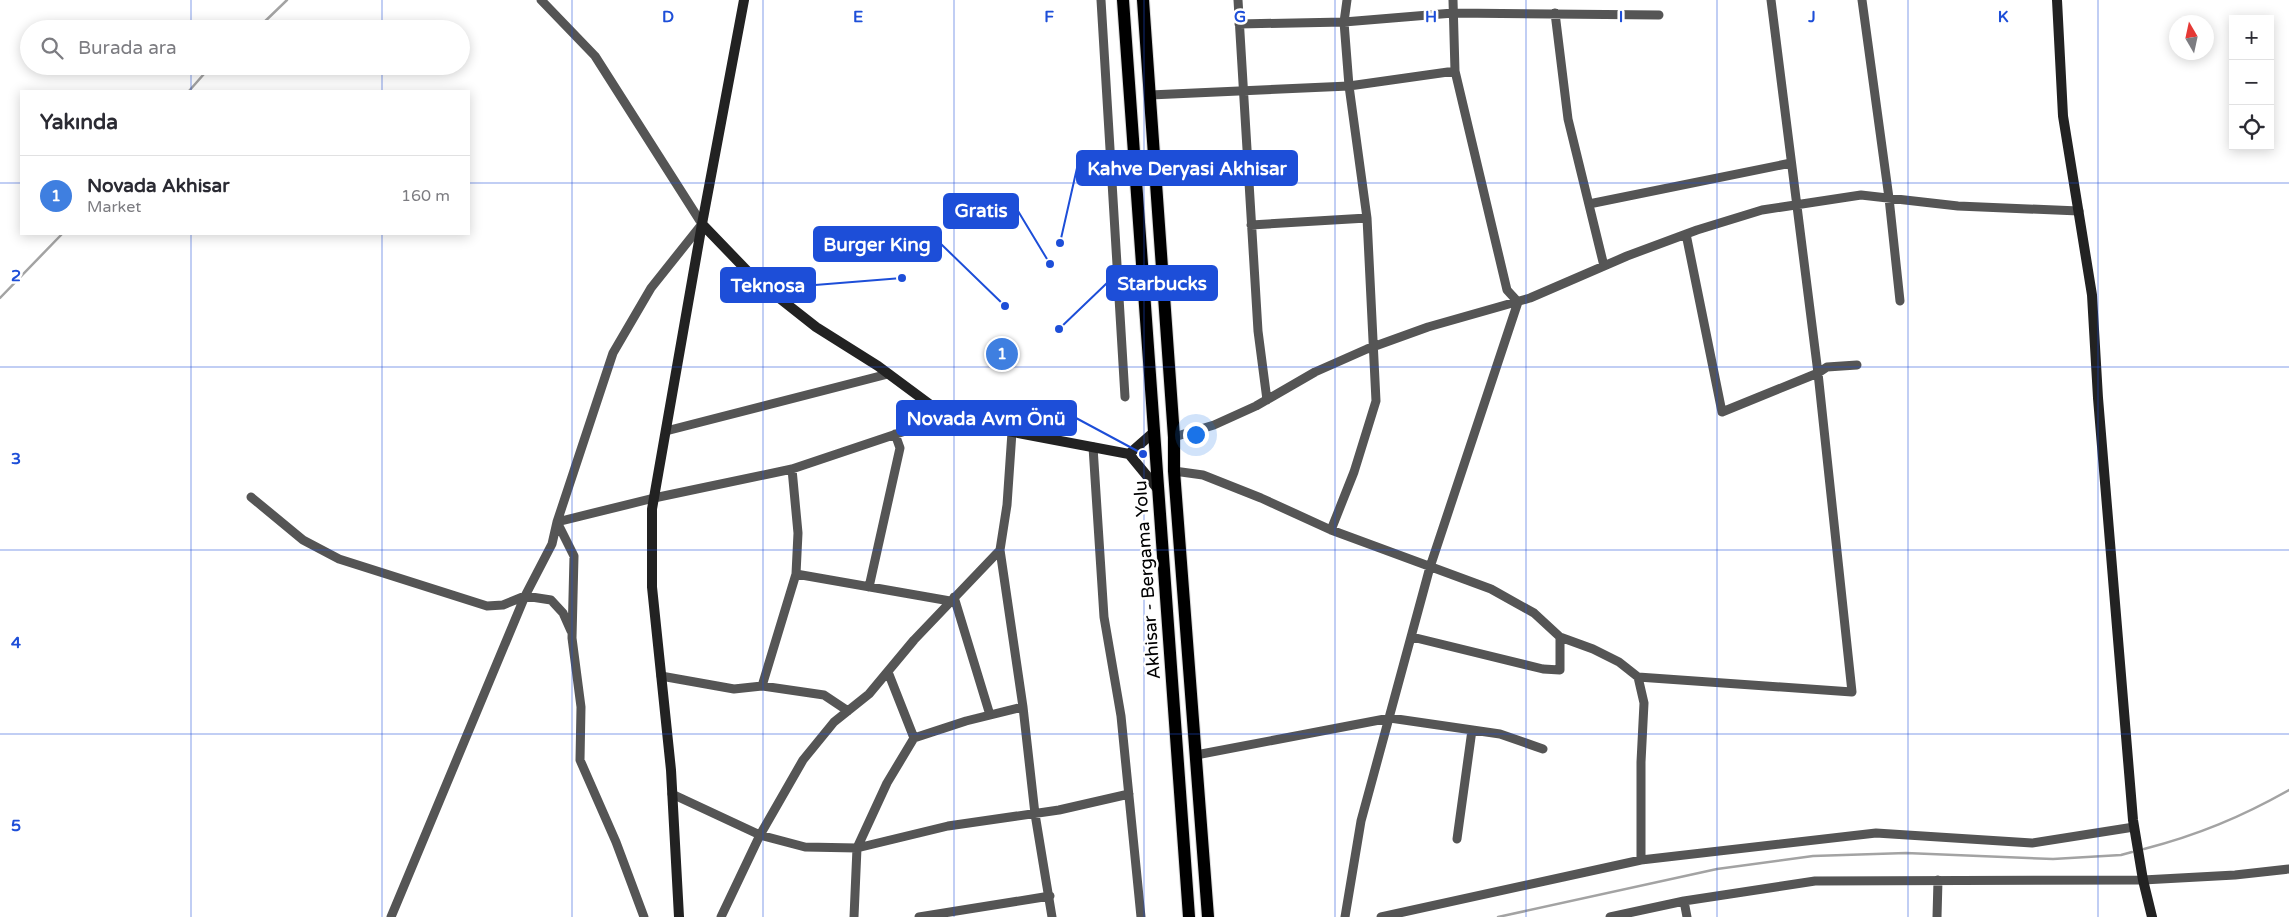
<!DOCTYPE html>
<html lang="tr">
<meta charset="utf-8">
<style>
:root{--surface:#fff;--page:#f7f7f7;--text:#2b2b33;--muted:#7c7c81;--line:#e1e1e2;--accent:#000}
body{margin:0;font-family:"Varela Round",sans-serif;background:var(--page);color:var(--text)}
.controls{position:absolute;right:15px;top:15px;display:grid;overflow:hidden;border-radius:0px;box-shadow:0 2px 12px #0003}
.controls button{width:45px;height:45px;display:grid;place-items:center;padding:0;border:0;border-bottom:1px solid var(--line);background:var(--surface);color:var(--text);font:25px sans-serif}
.compass{position:absolute;left:2169px;top:15px;width:45px;height:45px;border-radius:50%;background:var(--surface);box-shadow:0 2px 12px #0003;rotate:351deg}
.you{position:absolute;left:1195px;top:434px;width:18px;height:18px;margin:-12px;border:4px solid #fff;border-radius:50%;background:#1a73e8;box-shadow:0 0 0 8px #1a73e833}
.badge{display:grid;place-items:center;width:32px;height:32px;border-radius:50%;background:var(--accent);color:#fff;font-size:16px;font-weight:700}
.pin{position:absolute;translate:-50% -50%;border:2px solid #fff;box-shadow:0 1px 5px #0006}
.list{margin:0;padding:0;list-style:none}
h2{display:flex;justify-content:space-between;align-items:center;height:65px;margin:0;padding:0 20px;font-size:21px}
h2 small{font-size:16px;font-weight:400;color:var(--muted)}
.list li{display:grid;grid-template-columns:32px 1fr auto;gap:15px;align-items:center;box-sizing:border-box;height:80px;padding:0 20px;border-top:1px solid var(--line)}
.list b{display:block;font-size:19px;white-space:nowrap}
.list p{margin:0;font-size:16px;white-space:nowrap;color:var(--muted)}
.list em{font-size:16px;font-style:normal;color:var(--muted)}
.icon{flex:none;width:28px;height:28px;fill:none;stroke:currentColor;stroke-width:2;stroke-linecap:round;stroke-linejoin:round}
.map{position:relative;flex:none;width:2289px;height:917px;overflow:hidden}
.search{position:absolute;background:var(--surface);box-shadow:0 2px 12px #0003;left:20px;top:20px;width:450px;height:55px;display:flex;align-items:center;gap:12px;box-sizing:border-box;padding:0 18px;border-radius:28px;color:var(--muted);font-size:19px}
.panel{position:absolute;background:var(--surface);box-shadow:0 2px 12px #0003;left:20px;top:90px;width:450px;height:145px;border-radius:0px}
.map>svg:first-child{display:block}
.lines{fill:none;stroke-linecap:round;stroke-linejoin:round}
.stream{stroke:#a3a3a3;stroke-width:2.5}
.primary-casing{stroke:#dbdbdb;stroke-width:14}
.street{stroke:#555;stroke-width:9}
.secondary{stroke:#222;stroke-width:10}
.primary{stroke:#000;stroke-width:12}
.grid{fill:none;stroke:#1d4ed8;stroke-width:1;stroke-opacity:0.55}
.labels{text-anchor:middle;dominant-baseline:central;stroke-width:5;stroke-linejoin:round;paint-order:stroke}
.street-label{font-size:18px;fill:#000;stroke:#fff}
.grid-label{font-size:16px;text-anchor:middle;font-weight:bold;fill:#1d4ed8;stroke:#fff;stroke-width:5;stroke-linejoin:round;paint-order:stroke}
.leader{fill:none;stroke:#1d4ed8;stroke-width:2}
.callout-dot{fill:#1d4ed8;stroke:#fff;stroke-width:2}
.callout{fill:#1d4ed8;stroke:#1d4ed8;stroke-width:2}
.callout-label{font-size:19px;text-anchor:middle;font-weight:bold;fill:#fff}
</style>
<div class="map">
<svg width="2289" height="917" viewBox="0 0 2289 917">
<rect width="100%" height="100%" fill="#fff"/>
<g class="lines">
<path class="stream" d="M 257,29 L 287,0
M 189,91 L 211,66
M 0,298 L 62,234
M 2144,849 C 2198,835 2241,817 2289,790
M 1498,917 L 1717,869 L 1813,856 L 1906,853 L 2053,859 L 2121,855 L 2132,852"/>
<defs>
<path id="primary" d="M 1123,0 L 1189,917
M 1143,0 L 1174,437 L 1174,471 L 1208,917"/>
</defs>
<use href="#primary" class="primary-casing"/>
<path class="street" d="M 1101,0 L 1125,397
M 1238,0 L 1258,331 L 1267,400
M 1862,0 L 1889,198 L 1900,301
M 1555,13 L 1568,119 L 1604,266
M 1239,24 L 1344,22 L 1453,13 L 1659,15
M 1150,95 L 1349,86 L 1455,71
M 1589,204 L 1791,163
M 1251,225 L 1367,218
M 1686,234 L 1722,412 L 1818,373 L 1827,367 L 1857,365
M 666,431 L 888,374
M 1174,437 L 1214,425 L 1256,406 L 1315,372 L 1367,349 L 1428,327 L 1530,298 L 1627,256 L 1697,230 L 1762,210 L 1861,195 L 1958,206 L 2079,211
M 1093,447 L 1104,617 L 1121,716 L 1141,917
M 1174,471 L 1203,475 L 1261,498 L 1331,530 L 1491,589 L 1534,613 L 1560,637 L 1593,649 L 1619,662 L 1638,677 L 1644,703 L 1641,762 L 1641,860
M 251,497 L 303,540 L 339,559 L 487,606 L 503,605 L 525,596 L 551,600 L 563,613 L 571,631
M 1331,530 L 1354,472 L 1376,401 L 1367,218 L 1349,86 L 1344,22 L 1347,0
M 1000,550 L 1023,707 L 1035,814 L 1052,917
M 796,574 L 950,601
M 869,587 L 900,448 L 895,434
M 954,597 L 990,715
M 1412,637 L 1543,669 L 1560,670 L 1560,637
M 888,672 L 914,738
M 661,676 L 734,689 L 762,686 L 796,574 L 798,533 L 792,469
M 1638,677 L 1852,692 L 1818,373 L 1771,0
M 762,686 L 824,695 L 848,711
M 1196,755 L 1390,718 L 1500,734 L 1543,749
M 672,794 L 760,835 L 805,847 L 857,848 L 948,826 L 1059,810 L 1129,794
M 1457,839 L 1472,730
M 1684,901 L 1687,917
M 391,917 L 525,596 L 552,544 L 557,522 L 613,353 L 651,288 L 702,224 L 595,56 L 541,0
M 644,917 L 616,842 L 580,760 L 581,707 L 572,638 L 574,556 L 557,522 L 654,498 L 792,469 L 953,415
M 721,917 L 760,835 L 803,760 L 834,722 L 869,694 L 914,640 L 1000,550 L 1007,505 L 1012,432
M 854,917 L 857,848 L 887,783 L 914,738 L 966,721 L 1023,707
M 919,917 L 1050,896
M 1345,917 L 1361,821 L 1430,567 L 1518,302 L 1507,290 L 1455,71 L 1453,0
M 1381,917 L 1641,860 L 1876,833 L 2032,843 L 2134,827
M 1610,917 L 1684,901 L 1815,881 L 2143,880 L 2235,875 L 2289,869
M 1937,917 L 1938,880"/>
<path class="secondary" d="M 2057,0 L 2063,116 L 2092,295 L 2098,398 L 2133,820 L 2143,880 L 2152,917
M 702,224 L 755,279 L 816,327 L 878,366 L 936,409 L 981,426 L 1129,454 L 1157,488
M 1129,454 L 1154,432
M 679,917 L 671,770 L 652,587 L 652,509 L 702,224 L 744,0"/>
<use href="#primary" class="primary"/>
</g>
<path class="grid" d="M 191,0 L 191,29M 382,0 L 382,29M 572,0 L 572,917M 763,0 L 763,917M 954,0 L 954,917M 1144,0 L 1144,917M 1335,0 L 1335,917M 1526,0 L 1526,917M 1717,0 L 1717,917M 1908,0 L 1908,917M 2098,0 L 2098,917M 191,66 L 191,91M 382,66 L 382,91M 0,183 L 21,183M 469,183 L 2289,183M 191,234 L 191,917M 382,234 L 382,917M 0,367 L 2289,367M 0,550 L 2289,550M 0,734 L 2289,734"/>
<g class="labels">
<g class="street-label">
<text transform="translate(1147 580) rotate(-94)">Akhisar - Bergama Yolu</text>
</g>
</g>
<g class="grid-label">
<text x="668" y="22">D</text>
<text x="858" y="22">E</text>
<text x="1049" y="22">F</text>
<text x="1240" y="22">G</text>
<text x="1431" y="22">H</text>
<text x="1621" y="22">I</text>
<text x="1812" y="22">J</text>
<text x="2003" y="22">K</text>
<text x="16" y="281">2</text>
<text x="16" y="464">3</text>
<text x="16" y="648">4</text>
<text x="16" y="831">5</text>
</g>
<path class="leader" d="M1060 243L1077 168M1050 264L1018 211M1005 306L941 244M1059 329L1107 283M902 278L815 285M1143 454L1076 418"/>
<g class="callout-dot">
<circle cx="1060" cy="243" r="5"/>
<circle cx="1050" cy="264" r="5"/>
<circle cx="1005" cy="306" r="5"/>
<circle cx="1059" cy="329" r="5"/>
<circle cx="902" cy="278" r="5"/>
<circle cx="1143" cy="454" r="5"/>
</g>
<g class="callout">
<rect x="1077" y="151" width="220" height="34" rx="5"/>
<rect x="944" y="194" width="74" height="34" rx="5"/>
<rect x="814" y="227" width="127" height="34" rx="5"/>
<rect x="1107" y="266" width="110" height="34" rx="5"/>
<rect x="721" y="268" width="94" height="34" rx="5"/>
<rect x="897" y="401" width="179" height="34" rx="5"/>
</g>
<g class="callout-label">
<text x="1187" y="175">Kahve Deryasi Akhisar</text>
<text x="981" y="217">Gratis</text>
<text x="877" y="251">Burger King</text>
<text x="1162" y="290">Starbucks</text>
<text x="768" y="292">Teknosa</text>
<text x="986" y="425">Novada Avm Önü</text>
</g>
</svg>
<div class="controls">
<button>+</button>
<button>−</button>
<button><svg class="icon" aria-label="locate" viewBox="0 0 24 24"><circle cx="12" cy="12" r="6"/><path d="M12 2v4M12 18v4M2 12h4M18 12h4"/></svg></button>
</div>
<svg class="compass" viewBox="-18 -18 36 36"><path d="M0-13l5 13h-10z" fill="#e53935"/><path d="M0 13l5-13h-10z" fill="#7c7c81"/></svg>
<div class="you"></div>
<div class="pin badge" style="left:1002px;top:354px;background:#3f7fe0">1</div>
<div class="search"><svg class="icon" aria-label="search" viewBox="0 0 24 24"><circle cx="10" cy="10" r="6"/><path d="M15 15l6 6"/></svg>Burada ara</div>
<section class="panel">
<h2>Yakında<small></small></h2>
<ul class="list">
<li><span class="badge" style="background:#3f7fe0">1</span><div><b>Novada Akhisar</b><p>Market</p></div><em>160 m</em></li>
</ul>
</section>
</div>
